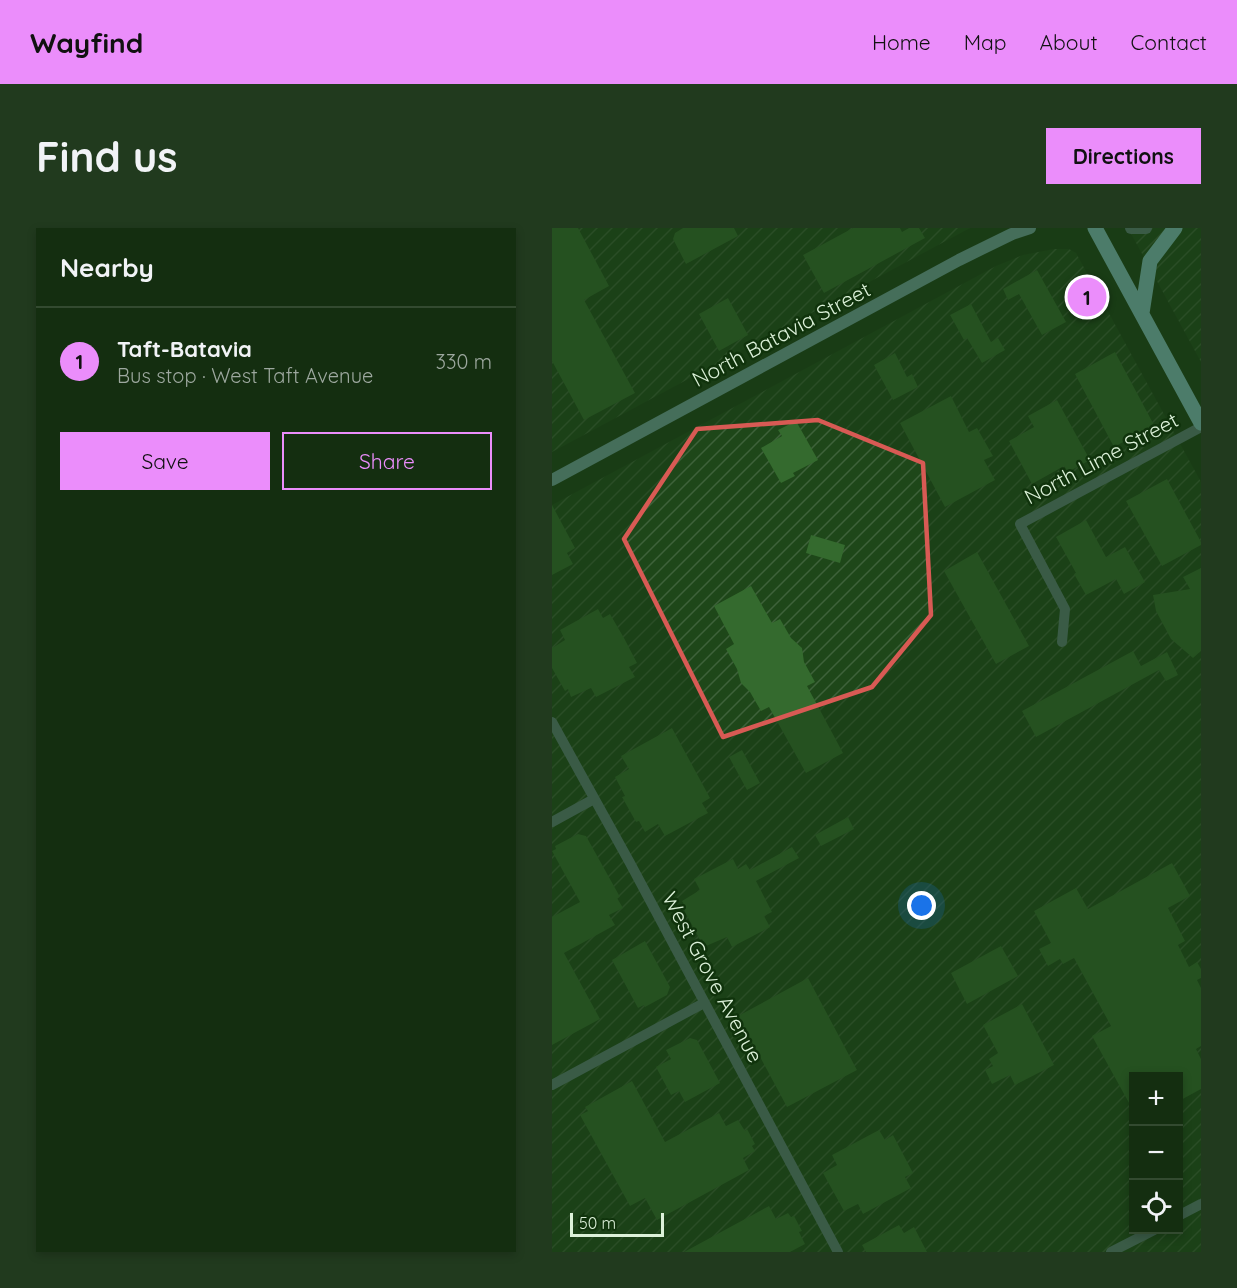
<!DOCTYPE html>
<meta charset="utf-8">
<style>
:root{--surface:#142e10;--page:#213a1e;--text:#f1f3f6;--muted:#9da89f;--line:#334a30;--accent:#eb8dfb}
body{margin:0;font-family:Quicksand,sans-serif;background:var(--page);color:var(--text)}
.controls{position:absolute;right:18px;bottom:18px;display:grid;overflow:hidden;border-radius:0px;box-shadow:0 3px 9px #0003}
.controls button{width:54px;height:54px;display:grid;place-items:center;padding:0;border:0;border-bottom:2px solid var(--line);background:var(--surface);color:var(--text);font:30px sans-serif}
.scale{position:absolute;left:18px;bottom:15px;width:94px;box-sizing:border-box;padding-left:6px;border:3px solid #dcf1d9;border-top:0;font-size:16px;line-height:21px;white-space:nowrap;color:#dcf1d9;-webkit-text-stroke:4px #10330c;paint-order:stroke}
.you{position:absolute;left:370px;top:678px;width:21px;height:21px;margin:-15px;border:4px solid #fff;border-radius:50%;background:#1a73e8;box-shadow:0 0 0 9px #1a73e833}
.badge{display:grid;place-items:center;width:39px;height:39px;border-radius:50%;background:var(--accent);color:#111;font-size:20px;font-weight:700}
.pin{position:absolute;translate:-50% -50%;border:3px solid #fff;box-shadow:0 2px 6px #0006}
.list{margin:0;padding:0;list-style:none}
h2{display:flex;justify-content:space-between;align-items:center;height:78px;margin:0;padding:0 24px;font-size:26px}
h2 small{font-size:20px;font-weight:400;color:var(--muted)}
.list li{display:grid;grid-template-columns:39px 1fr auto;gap:18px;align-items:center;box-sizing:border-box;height:108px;padding:0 24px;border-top:2px solid var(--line)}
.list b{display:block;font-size:22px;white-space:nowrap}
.list p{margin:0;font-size:20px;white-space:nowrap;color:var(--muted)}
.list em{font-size:20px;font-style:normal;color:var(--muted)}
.actions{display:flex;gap:12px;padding:18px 24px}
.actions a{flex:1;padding:14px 0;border:2px solid var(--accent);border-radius:0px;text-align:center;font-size:21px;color:var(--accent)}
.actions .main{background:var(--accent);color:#111}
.icon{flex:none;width:33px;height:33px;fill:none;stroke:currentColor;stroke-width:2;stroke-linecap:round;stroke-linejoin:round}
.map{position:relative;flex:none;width:649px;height:1024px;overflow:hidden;border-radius:0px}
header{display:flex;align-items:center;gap:36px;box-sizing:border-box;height:84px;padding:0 30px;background:var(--accent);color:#111}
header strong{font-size:28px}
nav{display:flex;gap:33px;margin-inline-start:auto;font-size:21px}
.intro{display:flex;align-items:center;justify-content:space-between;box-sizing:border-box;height:144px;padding:0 36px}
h1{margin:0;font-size:42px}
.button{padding:15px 27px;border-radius:0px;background:var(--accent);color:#111;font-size:21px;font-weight:700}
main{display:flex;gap:36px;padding:0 36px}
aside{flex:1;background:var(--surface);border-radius:0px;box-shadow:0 3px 9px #0003}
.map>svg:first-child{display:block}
.industrial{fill:url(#industrial-furrows);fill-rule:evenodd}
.building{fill:#346a2e}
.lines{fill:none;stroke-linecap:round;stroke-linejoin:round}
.minor{stroke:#628082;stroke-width:10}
.tertiary{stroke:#628082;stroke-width:12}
.secondary{stroke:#7aaaae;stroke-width:12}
.primary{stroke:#8bcbd0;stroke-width:15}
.marked{fill:none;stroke:#d85a54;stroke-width:4.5;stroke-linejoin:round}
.labels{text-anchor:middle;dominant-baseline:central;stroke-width:5;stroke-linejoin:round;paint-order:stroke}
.street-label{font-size:21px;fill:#dcf1d9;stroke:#10330c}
</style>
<header>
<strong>Wayfind</strong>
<nav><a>Home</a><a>Map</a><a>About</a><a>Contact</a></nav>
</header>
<div class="intro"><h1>Find us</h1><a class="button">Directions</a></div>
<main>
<aside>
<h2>Nearby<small></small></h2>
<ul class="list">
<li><span class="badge">1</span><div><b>Taft-Batavia</b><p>Bus stop · West Taft Avenue</p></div><em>330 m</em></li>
</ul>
<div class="actions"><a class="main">Save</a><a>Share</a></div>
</aside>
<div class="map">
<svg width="649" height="1024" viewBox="0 0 649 1024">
<defs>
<pattern id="industrial-furrows" width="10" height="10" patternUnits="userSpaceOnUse" patternTransform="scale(1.5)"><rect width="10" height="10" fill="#1e4719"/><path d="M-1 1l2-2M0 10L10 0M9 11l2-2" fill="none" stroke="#3e623a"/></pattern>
</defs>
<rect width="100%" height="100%" fill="#1a3d16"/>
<path class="industrial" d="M 0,0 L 418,0 L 0,224 Z
M 576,0 L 649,0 L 649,134 Z
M 502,21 L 517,21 L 524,25 L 649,254 L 649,1024 L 0,1024 L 0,277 L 444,38 L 471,27 ZM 582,848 L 626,848 L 626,1002 L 582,1002 Z"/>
<path class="building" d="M 0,0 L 26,0 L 57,58 L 32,72 L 83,165 L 32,192 L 0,133 Z
M 131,0 L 182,0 L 186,8 L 134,36 L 121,11 L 123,5 Z
M 301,0 L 348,0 L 350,4 L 357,0 L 367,0 L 373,10 L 272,65 L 251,27 Z
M 485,42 L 514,94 L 490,107 L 467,66 L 456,72 L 451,61 Z
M 176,70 L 196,107 L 167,123 L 147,86 Z
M 419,76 L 439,114 L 446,110 L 453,122 L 430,135 L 415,110 L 412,112 L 398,87 Z
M 563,124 L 602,197 L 562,219 L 523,146 Z
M 343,125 L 355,149 L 360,146 L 366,159 L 341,172 L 322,137 Z
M 399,168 L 417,204 L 425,200 L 441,228 L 432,232 L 443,252 L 393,279 L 348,195 Z
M 505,172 L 538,232 L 516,244 L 512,238 L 480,256 L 457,213 L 482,199 L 476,188 Z
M 244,193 L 266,232 L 241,245 L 243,248 L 229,255 L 209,220 L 230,208 L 226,202 Z
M 615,251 L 649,314 L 649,317 L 610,338 L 574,273 Z
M 0,277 L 23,320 L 15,325 L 21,336 L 0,347 Z
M 534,292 L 554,329 L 573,319 L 593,354 L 572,366 L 564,351 L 534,367 L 522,346 L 524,345 L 504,309 Z
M 259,307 L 293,317 L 288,335 L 254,325 Z
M 425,324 L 477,418 L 444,436 L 392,343 Z
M 649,340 L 649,423 L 641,430 L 619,411 L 604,383 L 601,367 L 638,361 L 631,349 Z
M 199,358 L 220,395 L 228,391 L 239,410 L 250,420 L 252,434 L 263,454 L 255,458 L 291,525 L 254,545 L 217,479 L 209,483 L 198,464 L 189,455 L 185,441 L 174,421 L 182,416 L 162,378 Z
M 46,381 L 51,390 L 58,386 L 72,410 L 85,435 L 77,439 L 83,449 L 44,469 L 39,460 L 19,469 L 16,461 L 13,463 L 0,440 L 0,420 L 13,412 L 8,402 Z
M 581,423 L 589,438 L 615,424 L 626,447 L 614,453 L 607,442 L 484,509 L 470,483 Z
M 120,500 L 158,570 L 150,575 L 156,585 L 113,608 L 106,596 L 93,604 L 87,593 L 84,594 L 70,569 L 73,568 L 63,549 L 77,541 L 69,528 Z
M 190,522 L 208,555 L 195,562 L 177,529 Z
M 296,589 L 302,601 L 269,618 L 263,607 Z
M 26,606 L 34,608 L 68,669 L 65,670 L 71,680 L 57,687 L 63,697 L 12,725 L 48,791 L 0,817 L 0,689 L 28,674 L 0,623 L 4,621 L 3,618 Z
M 240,619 L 247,630 L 204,653 L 220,684 L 212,688 L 218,699 L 180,719 L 175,709 L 154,718 L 150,711 L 148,712 L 132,682 L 134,680 L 130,673 L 148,662 L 142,651 L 181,631 L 186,641 L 194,636 L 198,642 Z
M 620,635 L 638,668 L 616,680 L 633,713 L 626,717 L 637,739 L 645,734 L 649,741 L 649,750 L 645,752 L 649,760 L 649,818 L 644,821 L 649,831 L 649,861 L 627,873 L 627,849 L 582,849 L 582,884 L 540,808 L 559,798 L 522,730 L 511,736 L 508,731 L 496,738 L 487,721 L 499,715 L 482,683 L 524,660 L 536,681 Z
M 93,713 L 118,759 L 115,767 L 93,779 L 92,777 L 86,780 L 60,732 Z
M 449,718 L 466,748 L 415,776 L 399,745 Z
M 256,750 L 305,842 L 235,879 L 186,788 Z
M 470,776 L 502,837 L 463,857 L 458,847 L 440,856 L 433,842 L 441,838 L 437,831 L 446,825 L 431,797 Z
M 138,810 L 145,812 L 168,855 L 133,874 L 127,863 L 119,867 L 104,839 L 119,831 L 114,822 Z
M 80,853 L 113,914 L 167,885 L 174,898 L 186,892 L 193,903 L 195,901 L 203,916 L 200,918 L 203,923 L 191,930 L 197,942 L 105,992 L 93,970 L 78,978 L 28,887 L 36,883 L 33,879 Z
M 327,902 L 333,912 L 341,907 L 361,945 L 353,949 L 359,960 L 311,986 L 306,976 L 292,983 L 271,945 L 285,937 L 280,927 Z
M 217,978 L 224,991 L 236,985 L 239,989 L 242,988 L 250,1003 L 247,1004 L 253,1016 L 238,1024 L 132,1024 Z
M 347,997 L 352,1005 L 362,999 L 375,1024 L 314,1024 L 310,1017 Z"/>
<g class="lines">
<path class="minor" d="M 510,414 L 513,381 L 468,296 L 649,199
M 0,494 L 78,635 L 286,1024
M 0,594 L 42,571
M 0,857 L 152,775
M 626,988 L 649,976
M 559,1024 L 602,1002"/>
<path class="tertiary" d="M 579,0 L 594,0"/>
<path class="secondary" d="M 0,252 L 407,32 L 460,6 L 478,0"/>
<path class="primary" d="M 543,0 L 649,195
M 590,85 L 598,33 L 623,0"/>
</g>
<path d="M0 0H649V1024H0ZM 266,192 L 371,235 L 379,387 L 320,459 L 171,509 L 72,311 L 145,201 Z" fill="#1a3d16" fill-opacity=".55" fill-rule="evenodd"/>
<path class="marked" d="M 266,192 L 371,235 L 379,387 L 320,459 L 171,509 L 72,311 L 145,201 Z"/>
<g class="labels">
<g class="street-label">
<text transform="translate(229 106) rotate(-28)">North Batavia Street</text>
<text transform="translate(549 230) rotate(-28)">North Lime Street</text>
<text transform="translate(161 749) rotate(62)">West Grove Avenue</text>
</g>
</g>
</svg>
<div class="controls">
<button>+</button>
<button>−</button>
<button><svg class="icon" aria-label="locate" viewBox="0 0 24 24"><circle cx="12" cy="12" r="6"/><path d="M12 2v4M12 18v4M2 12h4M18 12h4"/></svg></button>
</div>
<div class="scale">50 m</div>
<div class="you"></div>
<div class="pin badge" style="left:535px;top:69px">1</div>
</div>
</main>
